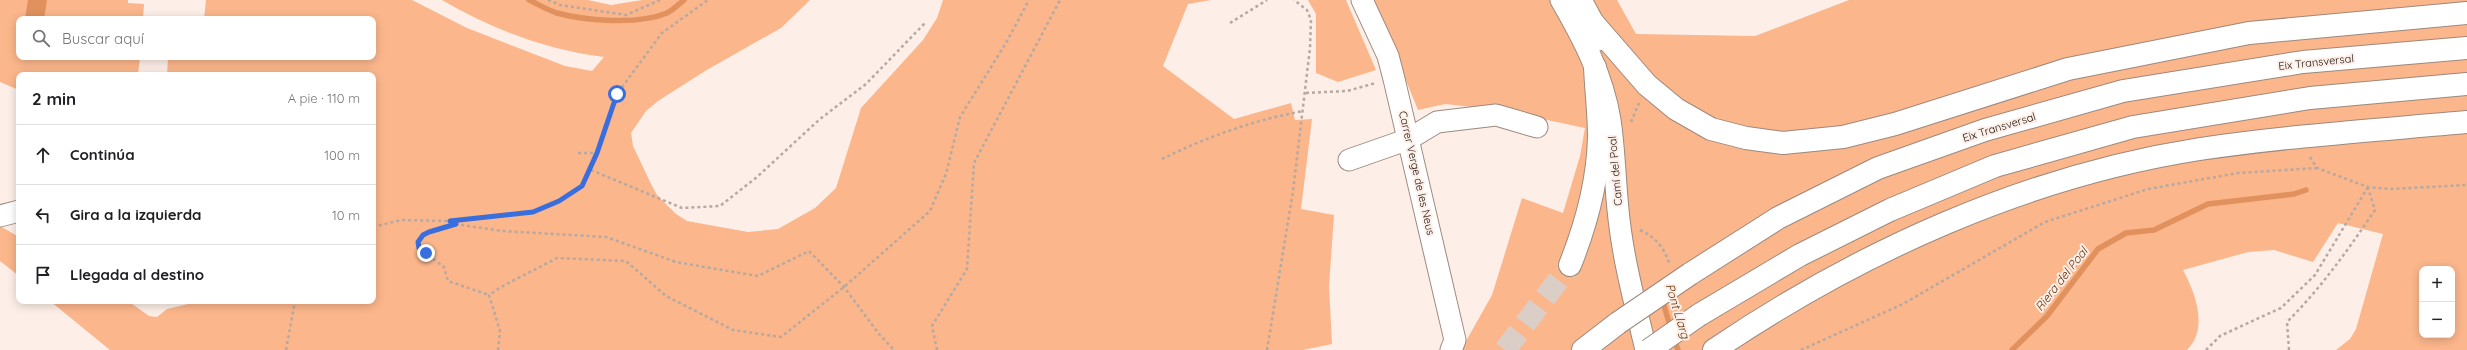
<!DOCTYPE html>
<html lang="es">
<meta charset="utf-8">
<style>
:root{--surface:#fff;--page:#f6f6f6;--text:#202124;--muted:#757577;--line:#e0e0e0}
body{margin:0;font-family:Quicksand,sans-serif;background:var(--page);color:var(--text)}
.controls{position:absolute;right:12px;bottom:12px;display:grid;overflow:hidden;border-radius:8px;box-shadow:0 2px 10px #0003}
.controls button{width:36px;height:36px;display:grid;place-items:center;padding:0;border:0;border-bottom:1px solid var(--line);background:var(--surface);color:var(--text);font:20px sans-serif}
.stop{position:absolute;width:12px;height:12px;margin:-9px;border:3px solid #386ede;border-radius:50%;background:#fff}
.stop.end{background:#386ede;border-color:#fff;box-shadow:0 1px 4px #0008}
.list{margin:0;padding:0;list-style:none}
h2{display:flex;justify-content:space-between;align-items:center;height:52px;margin:0;padding:0 16px;font-size:17px}
h2 small{font-size:13px;font-weight:400;color:var(--muted)}
.list li{display:grid;grid-template-columns:26px 1fr auto;gap:12px;align-items:center;box-sizing:border-box;height:60px;padding:0 16px;border-top:1px solid var(--line)}
.list b{display:block;font-size:15px;white-space:nowrap}
.list em{font-size:13px;font-style:normal;color:var(--muted)}
.icon{flex:none;width:22px;height:22px;fill:none;stroke:currentColor;stroke-width:2;stroke-linecap:round;stroke-linejoin:round}
.map{position:relative;flex:none;width:2467px;height:350px;overflow:hidden}
.search{position:absolute;background:var(--surface);box-shadow:0 2px 10px #0003;left:16px;top:16px;width:360px;height:44px;display:flex;align-items:center;gap:10px;box-sizing:border-box;padding:0 14px;border-radius:8px;color:var(--muted);font-size:15px}
.panel{position:absolute;background:var(--surface);box-shadow:0 2px 10px #0003;left:16px;top:72px;width:360px;height:232px;border-radius:8px}
.map>svg:first-child{display:block}
.green{fill:#fbb68b;fill-rule:evenodd}
.water{fill:#e1915d}
.lines{fill:none;stroke-linecap:round;stroke-linejoin:round}
.stream{stroke:#e1915d;stroke-width:5.5}
.highway-tunnel{stroke:#dbcec6;stroke-width:22;stroke-dasharray:22 11;stroke-linecap:butt}
.minor-casing{stroke:#9d897d;stroke-width:23}
.highway-casing{stroke:#9d897d;stroke-width:24}
.path{stroke:#b5a9a2;stroke-width:2.5;stroke-dasharray:3 3;stroke-linecap:butt}
.minor{stroke:#fff;stroke-width:21}
.highway{stroke:#fff;stroke-width:22}
.highway-bridge-casing{stroke:#9d897d;stroke-width:24;stroke-linecap:butt}
.highway-bridge{stroke:#fff;stroke-width:22}
.route{stroke:#386ede;stroke-width:5}
.labels{text-anchor:middle;dominant-baseline:central;stroke-width:4;stroke-linejoin:round;paint-order:stroke}
.street-label{font-size:11px;fill:#19120d;stroke:#fdefe7}
.water-label{font-size:12px;font-style:italic;fill:#622f05;stroke:#fdefe7}
</style>
<div class="map">
<svg width="2467" height="350" viewBox="0 0 2467 350">
<rect width="100%" height="100%" fill="#fdefe7"/>
<path class="green" d="M 0,0 L 128,0 L 128,3 L 144,4 L 143,19 L 19,19 L 19,57 L 140,57 L 138,75 L 19,75 L 19,90 L 0,82 Z
M 206,0 L 412,0 L 467,28 L 565,66 L 592,71 L 604,57 C 547,50 491,29 442,0 L 588,0 L 611,5 L 642,0 L 810,0 L 781,28 L 705,71 L 658,101 L 646,111 L 631,133 L 633,146 L 651,184 L 657,195 L 676,214 L 687,221 L 748,232 L 778,229 L 815,208 L 836,188 L 861,108 L 923,40 L 937,18 L 943,0 L 1211,0 L 1188,4 L 1163,66 L 1234,119 L 1291,103 L 1295,120 L 1312,119 L 1301,209 L 1334,215 L 1329,286 L 1332,344 L 1303,350 L 110,350 L 50,301 L 128,301 L 149,316 L 157,317 L 167,309 L 201,301 L 373,301 L 373,75 L 167,75 L 168,57 L 373,57 L 373,19 L 204,19 Z
M 1308,0 L 1346,0 L 1376,70 L 1338,82 L 1316,73 L 1316,14 Z
M 1373,0 L 1617,0 L 1636,34 L 1755,36 L 1849,0 L 2467,0 L 2467,350 L 2336,350 L 2350,339 L 2356,329 L 2383,234 L 2338,223 L 2313,262 L 2274,250 L 2248,252 L 2183,270 C 2195,292 2209,329 2187,350 L 1461,350 L 1492,295 L 1522,198 L 1563,213 L 1580,156 L 1585,128 L 1500,110 L 1445,104 L 1418,110 ZM 2422,269 L 2452,269 L 2452,335 L 2422,335 Z
M 0,226 L 19,237 L 19,276 L 0,261 Z"/>
<path class="water" d="M 28,0 L 47,0 L 44,19 L 25,19 Z"/>
<g class="lines">
<path class="stream" d="M 529,0 C 538,4 547,10 557,13 C 587,21 638,25 667,13 C 673,10 679,4 684,0
M 1662,299 L 1671,329
M 1674,339 L 1678,350
M 2012,350 L 2047,316 L 2098,249 L 2126,233 L 2154,230 L 2208,204 L 2294,194 L 2306,190"/>
<path class="highway-tunnel" d="M 1505,350 L 1570,265"/>
<defs>
<path id="minor" d="M 1362,0 L 1388,56 L 1394,79 L 1455,340 L 1451,350
M 1561,0 C 1583,38 1603,76 1610,120 C 1615,153 1615,186 1619,219 C 1624,264 1636,307 1646,350
M 1581,0 L 1594,24 L 1598,40
M 1349,160 L 1409,139 L 1437,122 L 1496,115 L 1537,127
M 0,216 L 19,211"/>
<path id="highway" d="M 1594,24 L 1647,85 L 1676,109 L 1711,129 L 1746,138 L 1783,143 L 1843,137 L 1895,124 L 2068,69 L 2249,33 L 2467,13
M 1570,265 C 1586,225 1598,181 1599,137 C 1599,114 1596,90 1595,67
M 1690,274 L 1778,218 L 1878,168 L 1985,130 L 2123,91 L 2303,62 L 2467,48
M 1699,315 L 1800,255 L 1890,210 L 1995,166 L 2133,127 L 2310,98 L 2467,84
M 1583,350 L 1618,323
M 1714,350 C 1859,252 2026,176 2200,149 C 2288,136 2378,130 2467,122"/>
</defs>
<use href="#minor" class="minor-casing"/>
<use href="#highway" class="highway-casing"/>
<path class="path" d="M 548,0 L 560,5 L 626,15 L 660,0
M 1230,23 L 1267,0
M 1306,93 L 1347,91 L 1376,83
M 1631,122 L 1639,103
M 578,153 L 597,153
M 2310,157 L 2317,168 L 2368,187 L 2391,189 L 2467,185
M 1162,159 C 1206,137 1255,120 1303,111
M 591,170 L 682,208 L 720,206 L 757,177 L 820,119 L 866,84 L 925,23
M 450,221 L 455,224 L 502,231 L 606,237 L 676,262 L 758,276 L 809,251 L 844,287 L 879,334 L 894,350
M 455,224 L 429,232 L 418,242 L 419,248 L 444,267 L 448,281 L 489,295
M 373,227 L 401,220 L 450,221 L 533,212 L 559,201 L 582,186 L 597,153 L 617,94 L 662,33 L 708,0
M 1640,230 C 1655,237 1664,247 1669,263
M 286,350 L 295,301
M 498,350 L 500,331 L 489,295 L 501,287 L 557,258 L 626,261 L 666,296 L 733,330 L 781,337 L 844,287 L 930,211 L 946,174 L 960,117 L 1006,43 L 1029,0
M 937,350 L 932,326 L 967,269 L 974,163 L 1060,0
M 1267,350 L 1293,191 L 1310,48 L 1311,20 L 1307,10 L 1294,0
M 1801,350 L 1903,304 L 2045,222 L 2148,189 L 2238,173 L 2317,168
M 2206,350 L 2220,336 L 2281,308 L 2315,275 L 2368,187
M 2289,350 L 2287,322 C 2321,288 2348,250 2375,210 L 2368,188"/>
<use href="#minor" class="minor"/>
<use href="#highway" class="highway"/>
<defs>
<path id="highway-bridge" d="M 1618,323 L 1690,274
M 1649,350 L 1699,315"/>
</defs>
<use href="#highway-bridge" class="highway-bridge-casing"/>
<use href="#highway-bridge" class="highway-bridge"/>
</g>
<g class="lines">
<path class="route" d="M 426,253 L 419,248 L 418,242 L 423,235 L 429,232 L 456,224 L 450,221 L 533,212 L 559,201 L 582,186 L 597,153 L 617,94"/>
</g>
<g class="labels">
<g class="street-label">
<text transform="translate(2316 62) rotate(-6)">Eix Transversal</text>
<text transform="translate(1999 127) rotate(-17)">Eix Transversal</text>
<text transform="translate(1615 171) rotate(-95)">Camí del Poal</text>
<text transform="translate(1417 173) rotate(77)">Carrer Verge de les Neus</text>
</g>
<g class="water-label">
<text transform="translate(2061 279) rotate(-52)">Riera del Poal</text>
<text transform="translate(1678 311) rotate(73)">Pont Llarg</text>
</g>
</g>
</svg>
<div class="controls">
<button>+</button>
<button>−</button>
</div>
<div class="stop" style="left:617px;top:94px"></div>
<div class="stop end" style="left:426px;top:253px"></div>
<div class="search"><svg class="icon" aria-label="search" viewBox="0 0 24 24"><circle cx="10" cy="10" r="6"/><path d="M15 15l6 6"/></svg>Buscar aquí</div>
<section class="panel">
<h2>2 min<small>A pie · 110 m</small></h2>
<ul class="list">
<li><svg class="icon" aria-label="ahead" viewBox="0 0 24 24"><path d="M12 20V5M6 11l6-6 6 6"/></svg><div><b>Continúa</b></div><em>100 m</em></li>
<li><svg class="icon" aria-label="left" viewBox="0 0 24 24"><path d="M17 20v-9H6M10 6l-5 5 5 5"/></svg><div><b>Gira a la izquierda</b></div><em>10 m</em></li>
<li><svg class="icon" aria-label="arrive" viewBox="0 0 24 24"><path d="M6 21V4h12l-3 4 3 4H6"/></svg><div><b>Llegada al destino</b></div></li>
</ul>
</section>
</div>
